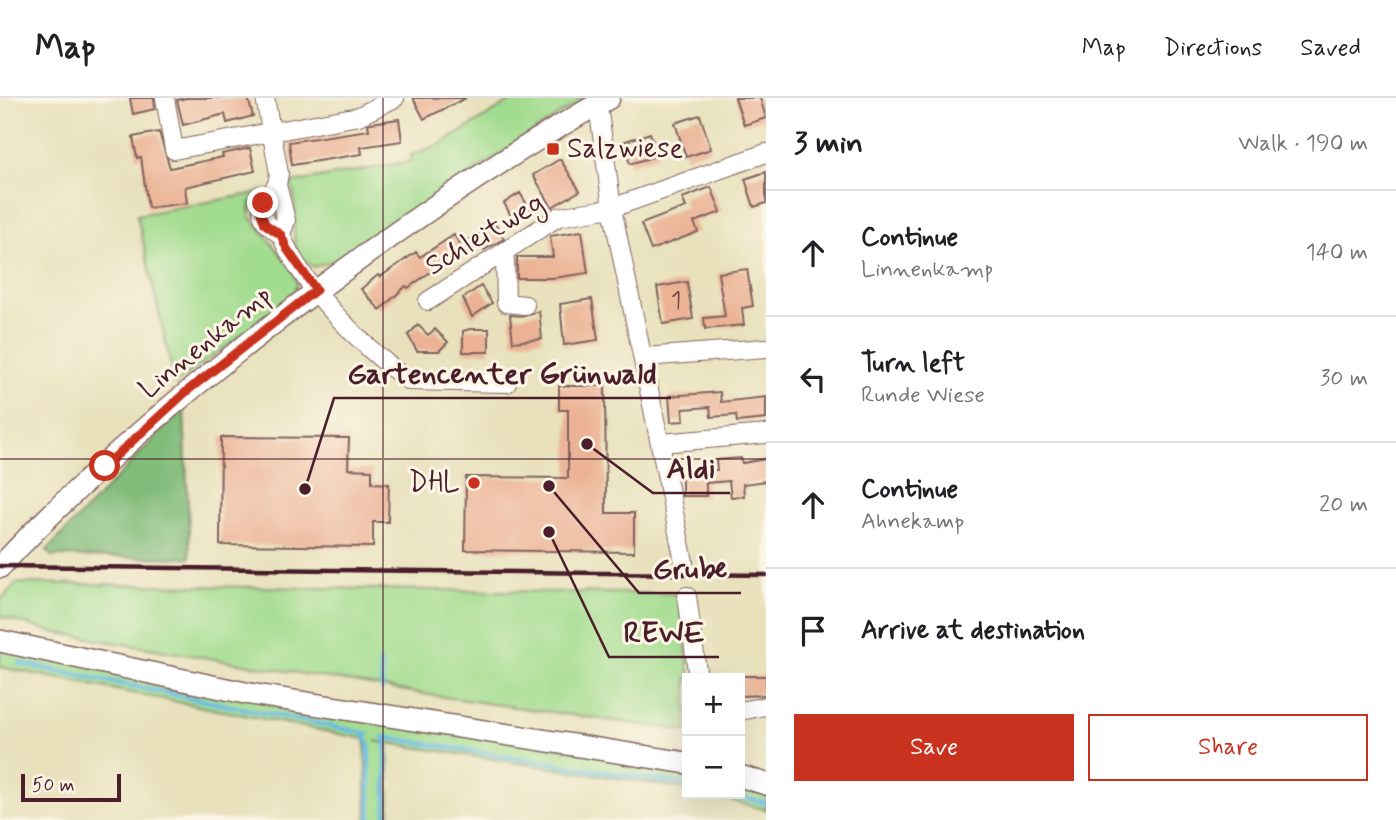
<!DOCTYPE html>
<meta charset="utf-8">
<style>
:root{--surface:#fff;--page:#f2f2f2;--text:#202124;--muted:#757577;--line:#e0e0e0;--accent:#c8321e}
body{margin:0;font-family:Mynerve,sans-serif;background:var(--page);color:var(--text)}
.controls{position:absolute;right:21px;bottom:21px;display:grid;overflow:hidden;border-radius:0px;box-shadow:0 7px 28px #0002}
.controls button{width:63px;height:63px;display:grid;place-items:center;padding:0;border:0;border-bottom:2px solid var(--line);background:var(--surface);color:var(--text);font:35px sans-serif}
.scale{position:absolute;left:21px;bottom:18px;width:100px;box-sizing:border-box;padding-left:7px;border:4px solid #4a1f2b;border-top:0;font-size:19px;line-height:24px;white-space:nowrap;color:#4a1f2b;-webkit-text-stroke:5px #fcf5e5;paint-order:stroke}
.stop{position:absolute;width:21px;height:21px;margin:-16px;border:5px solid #c8321e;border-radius:50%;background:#fff}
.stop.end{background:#c8321e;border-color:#fff;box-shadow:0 2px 7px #0008}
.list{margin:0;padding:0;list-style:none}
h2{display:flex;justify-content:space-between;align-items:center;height:91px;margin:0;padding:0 28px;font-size:30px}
h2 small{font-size:23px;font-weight:400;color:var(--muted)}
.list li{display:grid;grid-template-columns:46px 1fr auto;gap:21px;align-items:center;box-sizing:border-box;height:126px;padding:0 28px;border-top:2px solid var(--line)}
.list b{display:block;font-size:26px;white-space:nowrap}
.list p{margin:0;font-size:23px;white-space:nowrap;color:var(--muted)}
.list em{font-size:23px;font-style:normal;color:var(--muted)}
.actions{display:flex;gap:14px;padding:21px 28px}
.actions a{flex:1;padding:16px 0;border:2px solid var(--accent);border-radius:0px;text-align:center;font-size:24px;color:var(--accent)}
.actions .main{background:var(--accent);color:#fff}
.icon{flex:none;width:38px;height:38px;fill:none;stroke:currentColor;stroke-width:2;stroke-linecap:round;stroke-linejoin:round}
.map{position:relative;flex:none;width:766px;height:722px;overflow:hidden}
header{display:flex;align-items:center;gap:42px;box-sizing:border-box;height:98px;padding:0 35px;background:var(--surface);border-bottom:2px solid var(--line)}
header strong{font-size:33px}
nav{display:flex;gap:38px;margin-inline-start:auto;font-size:24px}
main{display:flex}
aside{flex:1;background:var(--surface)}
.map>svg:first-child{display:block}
.green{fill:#a2dc8f;stroke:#767e5d;stroke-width:2}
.forest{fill:#81bc7a;stroke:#666e52;stroke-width:2}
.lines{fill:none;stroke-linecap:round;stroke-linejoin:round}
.stream{stroke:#68bae3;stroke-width:4.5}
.building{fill:#ebb295}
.minor-casing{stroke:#81635e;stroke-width:20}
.major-casing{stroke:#81635e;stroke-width:24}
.minor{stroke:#fff;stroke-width:18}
.major{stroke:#fff;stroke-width:21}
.rail{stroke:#4a1f2b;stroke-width:4.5}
.route{stroke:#c8321e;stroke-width:9}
.grid{fill:none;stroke:#4a1f2b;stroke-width:2;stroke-opacity:0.55}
.poi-dot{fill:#c8321e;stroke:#fcf5e5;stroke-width:2.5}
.labels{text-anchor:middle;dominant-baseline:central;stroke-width:6;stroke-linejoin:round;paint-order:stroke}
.number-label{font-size:24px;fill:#724446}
.poi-label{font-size:28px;fill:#4a1f2b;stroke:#fcf5e5;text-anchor:start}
.street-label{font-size:28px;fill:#4a1f2b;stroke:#fcf5e5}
.leader{fill:none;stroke:#4a1f2b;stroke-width:2.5}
.callout-dot{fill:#4a1f2b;stroke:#fcf5e5;stroke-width:2.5}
.callout-label{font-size:30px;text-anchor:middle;font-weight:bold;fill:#4a1f2b;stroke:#fcf5e5;stroke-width:6;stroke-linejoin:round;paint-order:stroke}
</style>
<header>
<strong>Map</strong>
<nav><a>Map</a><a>Directions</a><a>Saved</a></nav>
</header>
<main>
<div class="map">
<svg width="766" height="722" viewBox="0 0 766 722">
<rect width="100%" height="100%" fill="#fcf5e5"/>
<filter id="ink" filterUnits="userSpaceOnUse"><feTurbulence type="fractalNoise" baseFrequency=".0143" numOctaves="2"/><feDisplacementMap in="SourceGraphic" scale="14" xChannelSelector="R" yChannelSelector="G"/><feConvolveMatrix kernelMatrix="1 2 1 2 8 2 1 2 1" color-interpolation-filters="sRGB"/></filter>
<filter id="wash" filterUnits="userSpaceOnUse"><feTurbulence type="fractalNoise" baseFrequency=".00686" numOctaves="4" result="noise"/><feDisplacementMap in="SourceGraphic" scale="28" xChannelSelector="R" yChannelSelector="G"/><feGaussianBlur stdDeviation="1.57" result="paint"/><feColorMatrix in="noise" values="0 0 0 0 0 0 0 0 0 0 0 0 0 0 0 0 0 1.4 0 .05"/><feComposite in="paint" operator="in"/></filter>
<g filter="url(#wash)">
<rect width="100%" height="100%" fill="#e8e1bc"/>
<path class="green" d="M 516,0 L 585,0 L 334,166 L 329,164 L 314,169 C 286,153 296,133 295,108 C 295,101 293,93 291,85 L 412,63 L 411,57 L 441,46 Z
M 262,94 L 252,105 L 250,118 L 293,172 L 297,185 L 293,199 L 175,286 L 137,117 Z
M 16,485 L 679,496 L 690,580 L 687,580 L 687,633 L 436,598 L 52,534 L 0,518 L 0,503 Z
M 0,551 L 687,672 L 687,691 L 375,643 L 388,646 L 390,722 L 367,722 L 365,641 L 0,569 Z
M 740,684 L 766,691 L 766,712 L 705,696 L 740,696 Z"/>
<path class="forest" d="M 184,310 L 190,460 L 51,458 L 47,452 Z"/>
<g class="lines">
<path class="stream" d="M 19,565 L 368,636
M 380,565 L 382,591
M 364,636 L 369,647 L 370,722
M 383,639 L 687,687
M 725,696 L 766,705
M 386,722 L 386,639"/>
</g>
<g id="blocks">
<path class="building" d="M 130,0 L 154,0 L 155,11 L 133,16 Z
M 186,0 L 248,0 L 253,18 L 227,25 L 225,16 L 183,27 L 177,2 Z
M 413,0 L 466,0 L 424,21 Z
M 735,0 L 760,0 L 766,20 L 744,27 Z
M 700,17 L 711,51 L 686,59 L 675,25 Z
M 399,21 L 402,43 L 361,49 L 362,56 L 292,67 L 289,44 L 369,32 L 368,26 L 371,25 Z
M 159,34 L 170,70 L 223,59 L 222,56 L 250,50 L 255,73 L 185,89 L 187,105 L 148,110 L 141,59 L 137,60 L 133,39 Z
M 650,35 L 658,57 L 630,66 L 623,44 Z
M 560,61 L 580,93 L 552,109 L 533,77 Z
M 766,74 L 766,105 L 754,109 L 745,81 Z
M 711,89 L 721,114 L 694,124 L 698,134 L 651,152 L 641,126 L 686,109 L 682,100 Z
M 520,95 L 531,113 L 514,123 L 504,105 Z
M 495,126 L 504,141 L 484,152 L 480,145 L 446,168 L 443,165 L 408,190 L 406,188 L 380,212 L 361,191 L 378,177 L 380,179 L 416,154 L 420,159 L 454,137 L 460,146 Z
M 582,133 L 588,175 L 553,180 L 517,180 L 517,159 L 553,159 L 550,138 Z
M 747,171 L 753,208 L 742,210 L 744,227 L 705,231 L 704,220 L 725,218 L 718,175 Z
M 687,184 L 693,221 L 663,226 L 657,189 Z
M 481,188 L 492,205 L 472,219 L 463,200 Z
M 592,201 L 598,242 L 564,247 L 560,206 Z
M 539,213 L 542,241 L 513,244 L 510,217 L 524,218 Z
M 418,227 L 428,237 L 435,231 L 448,244 L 439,253 L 417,253 L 408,237 Z
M 470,231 L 489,231 L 489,254 L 463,254 L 463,233 Z
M 559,288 L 605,288 L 606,415 L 634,415 L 634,454 L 465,452 L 466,379 L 568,380 L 568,312 L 559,312 Z
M 720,294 L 721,304 L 766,299 L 766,321 L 737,324 L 736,317 L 711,319 L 710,309 L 683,311 L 684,323 L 671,324 L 669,298 Z
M 221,339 L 349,340 L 348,371 L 372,372 L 372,385 L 389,386 L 388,424 L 373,424 L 373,449 L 220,447 Z
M 741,360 L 742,365 L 766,361 L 766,383 L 743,386 L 744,398 L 731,399 L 729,383 L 706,385 L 706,398 L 682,398 L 682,373 L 717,372 L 716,362 Z
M 740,578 L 766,578 L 766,597 L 740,598 Z"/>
</g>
</g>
<g filter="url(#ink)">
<use href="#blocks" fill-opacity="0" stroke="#81635e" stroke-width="2"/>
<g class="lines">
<defs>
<path id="minor" d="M 165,0 L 174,52 L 359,18 L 395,0
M 265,0 L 279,75 L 277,87
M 597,0 L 612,110 L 684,464
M 277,87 L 286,122 L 281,137 C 254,118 259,111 277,87 Z
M 281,137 C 303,190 363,249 409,283 L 507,285
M 501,156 L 505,162 L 506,205 L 525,207
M 428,203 L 558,119 L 612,110 L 766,55
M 644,259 L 766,250
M 661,345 L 766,336
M 687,498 L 698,580
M 740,613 L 766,608"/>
<path id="major" d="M 0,469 C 89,373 191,288 295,209 C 395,133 498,61 609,0
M 0,543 L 250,596 L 687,665
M 740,678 L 766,686"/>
</defs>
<use href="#minor" class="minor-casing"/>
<use href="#major" class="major-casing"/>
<use href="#minor" class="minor"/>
<use href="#major" class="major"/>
<path class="rail" d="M 0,468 L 766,477"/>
</g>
</g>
<g class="lines" filter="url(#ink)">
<path class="route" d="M 105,368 L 187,293 L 316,192 L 287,151 L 281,137 L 265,126 L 261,115 L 263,105"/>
</g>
<path class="grid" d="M 383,0 L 383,722M 0,361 L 766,361"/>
<g class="poi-dot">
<rect x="546" y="44" width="14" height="14" rx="3.5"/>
<circle cx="474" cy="385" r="7"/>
</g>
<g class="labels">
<g class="number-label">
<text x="676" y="203">1</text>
</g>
<g class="poi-label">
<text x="567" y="51">Salzwiese</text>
<text x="460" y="385" text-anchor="end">DHL</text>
</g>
<g class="street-label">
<text transform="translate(485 137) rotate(-31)">Schleitweg</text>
<text transform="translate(206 245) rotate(-39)">Linnenkamp</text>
</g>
</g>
<path class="leader" d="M305 391L334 300H671M587 346L653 395H730M549 388L639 495H741M549 434L609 559H719"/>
<g class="callout-dot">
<circle cx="305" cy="391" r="7"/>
<circle cx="587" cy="346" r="7"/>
<circle cx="549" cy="388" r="7"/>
<circle cx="549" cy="434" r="7"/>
</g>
<g class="callout-label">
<text x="502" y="285">Gartencenter Grünwald</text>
<text x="691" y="380">Aldi</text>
<text x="690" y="480">Grube</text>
<text x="664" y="544">REWE</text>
</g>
</svg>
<div class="controls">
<button>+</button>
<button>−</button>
</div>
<div class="scale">50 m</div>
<div class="stop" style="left:105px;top:368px"></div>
<div class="stop end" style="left:263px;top:105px"></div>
</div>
<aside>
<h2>3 min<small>Walk · 190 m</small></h2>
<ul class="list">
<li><svg class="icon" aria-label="ahead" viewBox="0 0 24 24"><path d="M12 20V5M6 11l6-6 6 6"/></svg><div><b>Continue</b><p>Linnenkamp</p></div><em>140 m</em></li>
<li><svg class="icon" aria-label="left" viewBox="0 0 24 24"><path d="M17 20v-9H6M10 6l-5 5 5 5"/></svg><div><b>Turn left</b><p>Runde Wiese</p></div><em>30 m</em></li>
<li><svg class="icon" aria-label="ahead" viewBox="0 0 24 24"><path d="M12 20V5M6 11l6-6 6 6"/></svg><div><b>Continue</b><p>Ahnekamp</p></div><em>20 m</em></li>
<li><svg class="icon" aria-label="arrive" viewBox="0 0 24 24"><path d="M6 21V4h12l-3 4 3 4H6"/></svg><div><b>Arrive at destination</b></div></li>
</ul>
<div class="actions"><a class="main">Save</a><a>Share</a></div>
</aside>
</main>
